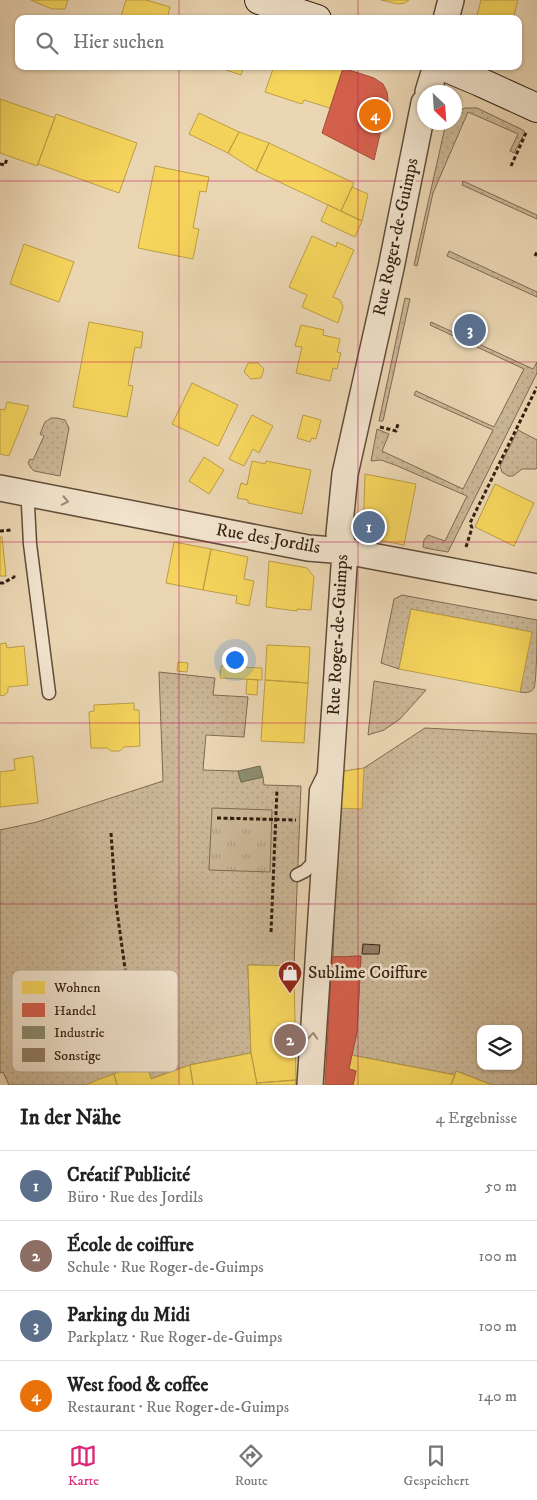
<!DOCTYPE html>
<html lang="de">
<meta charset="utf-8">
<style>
:root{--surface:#fff;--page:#f6f6f6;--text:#222;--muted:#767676;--line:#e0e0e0;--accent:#db2777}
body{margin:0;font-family:"IM FELL DW Pica",serif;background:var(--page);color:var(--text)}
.controls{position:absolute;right:15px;bottom:15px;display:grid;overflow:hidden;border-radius:10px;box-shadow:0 1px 4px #0004}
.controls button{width:45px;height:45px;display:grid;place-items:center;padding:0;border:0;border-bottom:1px solid var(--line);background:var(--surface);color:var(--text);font:25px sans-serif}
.compass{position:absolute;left:417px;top:85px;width:45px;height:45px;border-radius:50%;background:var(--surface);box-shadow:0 1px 4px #0004;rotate:155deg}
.you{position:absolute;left:234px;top:659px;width:18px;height:18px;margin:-12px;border:4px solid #fff;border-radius:50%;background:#1a73e8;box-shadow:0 0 0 8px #1a73e833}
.badge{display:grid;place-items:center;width:32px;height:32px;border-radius:50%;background:var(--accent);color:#fff;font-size:16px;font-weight:700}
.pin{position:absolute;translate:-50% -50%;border:2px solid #fff;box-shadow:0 1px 5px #0006}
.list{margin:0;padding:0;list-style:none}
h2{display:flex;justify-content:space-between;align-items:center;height:65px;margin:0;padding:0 20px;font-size:21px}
h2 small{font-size:16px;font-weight:400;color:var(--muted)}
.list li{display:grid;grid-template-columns:32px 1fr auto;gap:15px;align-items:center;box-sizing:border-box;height:70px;padding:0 20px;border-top:1px solid var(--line)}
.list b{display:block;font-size:19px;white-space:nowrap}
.list p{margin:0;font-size:16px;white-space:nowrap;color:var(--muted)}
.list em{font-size:16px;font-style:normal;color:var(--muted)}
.icon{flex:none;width:28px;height:28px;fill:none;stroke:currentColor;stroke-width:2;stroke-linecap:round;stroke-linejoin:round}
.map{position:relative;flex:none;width:537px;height:1085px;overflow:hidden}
.search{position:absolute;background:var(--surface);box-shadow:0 1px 4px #0004;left:15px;right:15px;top:15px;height:55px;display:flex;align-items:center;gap:12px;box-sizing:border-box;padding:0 18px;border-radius:10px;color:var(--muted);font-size:19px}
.sheet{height:345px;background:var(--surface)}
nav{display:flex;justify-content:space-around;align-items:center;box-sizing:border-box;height:70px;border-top:1px solid var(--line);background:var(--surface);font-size:14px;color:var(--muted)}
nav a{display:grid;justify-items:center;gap:2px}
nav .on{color:var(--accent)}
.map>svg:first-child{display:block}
.grass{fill:url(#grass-dots);stroke:#7e6a54;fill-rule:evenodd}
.park{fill:url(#park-tufts);stroke:#7e6a54}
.homes{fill:#f6d55c;stroke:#bb9e45}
.shops{fill:#d6604d;stroke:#a44c3b}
.industry{fill:#8c8c6e;stroke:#716b52}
.building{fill:#927e65;stroke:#311e10}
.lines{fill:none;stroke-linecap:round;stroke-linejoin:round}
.service-casing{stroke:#604c39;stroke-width:15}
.minor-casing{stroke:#604c39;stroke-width:28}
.secondary-casing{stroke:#311e10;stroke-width:30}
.path{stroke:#311e10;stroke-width:3;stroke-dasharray:4 2.5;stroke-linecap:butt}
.service{stroke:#f2e4ce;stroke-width:12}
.minor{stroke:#f2e4ce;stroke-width:25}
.secondary{stroke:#f2e4ce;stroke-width:28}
.oneway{stroke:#9b8b78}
.grid{fill:none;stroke:#c2185b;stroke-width:1;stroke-opacity:0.55}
.labels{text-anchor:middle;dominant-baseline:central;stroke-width:5;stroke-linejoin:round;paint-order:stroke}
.street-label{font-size:18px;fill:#311e10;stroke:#f2e4ce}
.poi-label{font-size:18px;fill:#311e10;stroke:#f2e4ce;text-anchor:start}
.key{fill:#f2e4ce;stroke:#b8a995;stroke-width:1}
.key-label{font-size:14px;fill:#311e10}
</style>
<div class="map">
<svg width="537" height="1085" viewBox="0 0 537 1085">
<defs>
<pattern id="grass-dots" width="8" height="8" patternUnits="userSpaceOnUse" patternTransform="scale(1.25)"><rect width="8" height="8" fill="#cbb797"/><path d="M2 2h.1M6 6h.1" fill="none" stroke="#af9d81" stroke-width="1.8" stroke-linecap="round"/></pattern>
<pattern id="park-tufts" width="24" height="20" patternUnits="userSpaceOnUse" patternTransform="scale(1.25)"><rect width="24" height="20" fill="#cbb797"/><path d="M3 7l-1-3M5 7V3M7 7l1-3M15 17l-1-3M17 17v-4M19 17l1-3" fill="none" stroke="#af9d81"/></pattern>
</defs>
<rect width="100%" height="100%" fill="#ebd6b3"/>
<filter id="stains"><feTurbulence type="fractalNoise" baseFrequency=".004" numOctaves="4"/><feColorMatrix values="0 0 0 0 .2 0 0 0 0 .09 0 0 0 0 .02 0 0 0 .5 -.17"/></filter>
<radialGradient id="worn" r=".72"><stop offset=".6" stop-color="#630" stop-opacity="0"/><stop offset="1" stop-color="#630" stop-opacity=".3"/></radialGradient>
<path class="grass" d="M 465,108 L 477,108 L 523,130 L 525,132 L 514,153 L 510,151 L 518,134 L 468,112 L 433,193 L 417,266 L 414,265 L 446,123 L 454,122 L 455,113 Z
M 463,181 L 537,215 L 537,219 L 462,185 Z
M 449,251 L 537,292 L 537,297 L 447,256 Z
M 405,298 L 410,299 L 383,421 L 379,421 Z
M 431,322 L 533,369 L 537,362 L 537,373 L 448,552 L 425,548 L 423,547 L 424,540 L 428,535 L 445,541 L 467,496 L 395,465 L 381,460 L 371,461 L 377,429 L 389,434 L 382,451 L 463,489 L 493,430 L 414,395 L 416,391 L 494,427 L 524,369 L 430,325 Z
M 51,418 L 57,418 L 65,420 L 69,428 L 60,476 L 34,471 L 31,468 L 28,463 L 30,459 L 33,460 L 44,436 L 40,434 L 45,422 Z
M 518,430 L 537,440 L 537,467 L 536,469 L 522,469 L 513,476 L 508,476 L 502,472 L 500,466 Z
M 402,595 L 537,620 C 537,634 537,678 534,688 C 531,693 525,693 520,692 L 531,632 L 411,609 L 399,669 L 381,663 L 394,599 Z
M 159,672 L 215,678 L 213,695 L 248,697 L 244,737 L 206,735 L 203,770 L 238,771 L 241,782 L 263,777 L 264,785 L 301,786 L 294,966 L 248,965 L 251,1053 L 190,1065 L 151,1079 L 146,1062 L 86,1085 L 9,1085 L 3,1072 L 0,1073 L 0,830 L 37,822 L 163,781 Z
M 374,681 L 426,690 L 400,719 L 384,730 L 368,735 Z
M 425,728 L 537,734 L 537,1085 L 492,1085 L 456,1071 L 455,1075 L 351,1055 L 357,1032 L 361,956 L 333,957 L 339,772 L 364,768 ZM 481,1029 L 518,1029 L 518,1066 L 481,1066 Z"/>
<path class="park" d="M 212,808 L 272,810 L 270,872 L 209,870 Z"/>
<path class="homes" d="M 31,0 L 68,0 L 65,9 L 52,9 Z
M 126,0 L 146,0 L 170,7 L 167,19 L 120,19 Z
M 381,0 L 409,0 L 405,3 L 398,4 Z
M 481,0 L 518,0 L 513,19 L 476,19 Z
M 214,66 L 244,66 L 241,75 Z
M 274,66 L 337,66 L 343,68 L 330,108 L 304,100 L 302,104 L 265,92 Z
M 0,99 L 55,118 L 37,166 L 0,153 Z
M 199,113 L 239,132 L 228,153 L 189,134 Z
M 56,114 L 137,143 L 119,193 L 38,164 Z
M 239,132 L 269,143 L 256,171 L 228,153 Z
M 269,143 L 354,183 L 341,211 L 256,171 Z
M 155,166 L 209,177 L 206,192 L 200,191 L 193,228 L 199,229 L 193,259 L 138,248 Z
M 352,187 L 368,194 L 362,221 L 341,211 Z
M 328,205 L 362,221 L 355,237 L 321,221 Z
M 312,236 L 336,247 L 337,242 L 354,250 L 333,297 L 340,300 L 343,307 L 338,323 L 302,307 L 307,295 L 289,287 Z
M 24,244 L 74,262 L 59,302 L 10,284 Z
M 89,322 L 143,332 L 141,348 L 135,347 L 128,385 L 133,386 L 127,417 L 73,407 Z
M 301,325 L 324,330 L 323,335 L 340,339 L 337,352 L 341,353 L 337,369 L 333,368 L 330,381 L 296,373 L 302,347 L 295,346 Z
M 248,363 L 258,363 L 264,369 L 261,378 L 251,379 L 244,372 Z
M 192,383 L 238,405 L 218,446 L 172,424 Z
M 7,402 L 29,406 L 9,456 L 0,454 L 0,409 L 5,410 Z
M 252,415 L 273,426 L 259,453 L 253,449 L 244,466 L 229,459 Z
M 303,415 L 321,420 L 316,439 L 312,438 L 310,442 L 297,438 Z
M 204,457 L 224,470 L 209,494 L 189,481 Z
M 252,461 L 265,464 L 266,461 L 311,470 L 302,514 L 248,503 L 248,500 L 237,498 L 241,483 L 247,485 Z
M 365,474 L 416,484 L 404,545 L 363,537 Z
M 495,484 L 534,503 L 514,546 L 475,527 Z
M 0,537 L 2,537 L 6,576 L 0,576 Z
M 174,542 L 211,549 L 203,590 L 166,583 Z
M 211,549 L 248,557 L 244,579 L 254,581 L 249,606 L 236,603 L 237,596 L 203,590 Z
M 269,561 L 307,568 L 314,577 L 311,610 L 297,609 L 297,611 L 266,607 Z
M 411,609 L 532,632 L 520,692 L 399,669 Z
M 6,643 L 7,648 L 24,646 L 28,685 L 8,687 L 8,692 L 3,696 L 0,695 L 0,644 Z
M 267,645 L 310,647 L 308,683 L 265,680 Z
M 178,662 L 188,663 L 187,672 L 177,671 Z
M 221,666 L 262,668 L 262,680 L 220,678 Z
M 247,679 L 258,680 L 257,695 L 246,694 Z
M 265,680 L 308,683 L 304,743 L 261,741 Z
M 134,703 L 134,710 L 139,710 L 140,746 L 124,747 L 120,751 L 111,751 L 107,748 L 91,748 L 89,712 L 94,711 L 94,705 Z
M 33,756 L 38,803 L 0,807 L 0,772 L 15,770 L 14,759 Z
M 364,768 L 362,809 L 338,808 L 339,772 Z
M 248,965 L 294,966 L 296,1080 L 257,1083 L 251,1053 Z
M 251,1053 L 257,1085 L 193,1085 L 190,1065 Z
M 351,1055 L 455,1075 L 451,1085 L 353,1085 L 356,1071 L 349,1069 Z
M 146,1061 L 151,1079 L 190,1065 L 193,1085 L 117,1085 L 114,1074 Z
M 456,1071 L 492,1085 L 451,1085 Z
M 114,1074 L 117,1085 L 86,1085 L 97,1080 Z
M 296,1080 L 295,1085 L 257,1085 L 257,1083 Z"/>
<path class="shops" d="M 343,68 L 374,78 L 383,84 L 387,92 L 388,100 L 374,160 L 322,133 Z
M 361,956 L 357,1032 L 349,1069 L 356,1071 L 353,1085 L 325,1085 L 332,957 Z"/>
<path class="industry" d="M 260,766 L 263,777 L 241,782 L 238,771 Z"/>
<path class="building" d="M 363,944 L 380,945 L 379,954 L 362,954 Z"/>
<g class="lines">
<defs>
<path id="service" d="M 33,495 L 28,505 L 30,544 L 49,693
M 297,875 L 305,871 L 312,864 L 316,790 L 324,774"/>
<path id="minor" d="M 446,19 L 451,0
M 428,92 L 436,66
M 0,488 L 308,548 L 345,551 L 537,587
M 310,1085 L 345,551 L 339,534 L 345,474 L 391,268 L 424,103"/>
<path id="secondary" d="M 259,0 L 317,19
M 442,66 L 480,82 L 537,108"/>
</defs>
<use href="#service" class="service-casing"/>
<use href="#minor" class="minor-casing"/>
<use href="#secondary" class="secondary-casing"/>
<path class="path" d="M 0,164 L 5,165 L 7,158
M 511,166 L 526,133
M 535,256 L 537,252
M 380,427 L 396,431 L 398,424
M 0,531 L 11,530
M 466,547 L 472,528 L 470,523 L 537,387
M 0,583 L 3,583 L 14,577 L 14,575
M 217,818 L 296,820
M 111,833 L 116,904 L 130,1004 L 138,1003 L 151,1061 L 155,1072
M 271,932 L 277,789"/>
<use href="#service" class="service"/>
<use href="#minor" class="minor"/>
<use href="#secondary" class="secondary"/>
</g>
<defs><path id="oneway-chevron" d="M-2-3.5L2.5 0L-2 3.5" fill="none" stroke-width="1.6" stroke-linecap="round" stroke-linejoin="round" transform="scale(1.25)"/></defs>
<g class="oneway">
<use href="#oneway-chevron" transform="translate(65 501) rotate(11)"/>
<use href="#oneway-chevron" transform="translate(313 1036) rotate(-86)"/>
</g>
<path class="grid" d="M 179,0 L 179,19M 358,0 L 358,19M 179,66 L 179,1085M 358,66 L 358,1085M 0,181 L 537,181M 0,362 L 537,362M 0,542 L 537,542M 0,723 L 537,723M 0,904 L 537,904"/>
<defs>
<symbol id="shop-pin" viewBox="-11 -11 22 30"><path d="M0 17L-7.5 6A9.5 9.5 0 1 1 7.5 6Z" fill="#8f2418" stroke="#f2e4ce"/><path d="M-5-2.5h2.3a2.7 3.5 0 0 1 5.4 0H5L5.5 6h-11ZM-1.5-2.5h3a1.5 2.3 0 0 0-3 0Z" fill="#fff"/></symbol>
</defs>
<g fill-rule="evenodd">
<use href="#shop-pin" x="276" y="959" width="28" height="38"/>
</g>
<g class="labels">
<g class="street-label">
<text transform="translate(396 237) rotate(-78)">Rue Roger-de-Guimps</text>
<text transform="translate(268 539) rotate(10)">Rue des Jordils</text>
<text transform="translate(338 635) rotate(-87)">Rue Roger-de-Guimps</text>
</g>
<g class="poi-label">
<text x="308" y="973">Sublime Coiffure</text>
</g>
</g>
<rect x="12" y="970" width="166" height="102" rx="8" class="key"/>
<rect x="22" y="981" width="23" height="13" fill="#f6d55c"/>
<rect x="22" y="1003" width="23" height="14" fill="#d6604d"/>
<rect x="22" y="1026" width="23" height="13" fill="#8c8c6e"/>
<rect x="22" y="1048" width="23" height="14" fill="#927e65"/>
<g class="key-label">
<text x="54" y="992">Wohnen</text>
<text x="54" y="1015">Handel</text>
<text x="54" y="1037">Industrie</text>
<text x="54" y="1060">Sonstige</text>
</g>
<rect width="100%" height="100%" filter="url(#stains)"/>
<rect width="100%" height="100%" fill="url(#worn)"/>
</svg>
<div class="controls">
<button><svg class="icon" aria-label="layers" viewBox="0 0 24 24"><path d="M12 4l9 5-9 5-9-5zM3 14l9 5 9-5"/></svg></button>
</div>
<svg class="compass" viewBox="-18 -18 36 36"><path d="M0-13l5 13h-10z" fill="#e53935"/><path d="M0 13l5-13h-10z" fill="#767676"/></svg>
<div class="you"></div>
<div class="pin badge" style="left:369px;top:527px;background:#5c6f8a">1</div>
<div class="pin badge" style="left:290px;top:1040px;background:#8d6e63">2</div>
<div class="pin badge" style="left:470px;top:330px;background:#5c6f8a">3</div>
<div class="pin badge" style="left:375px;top:115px;background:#e8710a">4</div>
<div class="search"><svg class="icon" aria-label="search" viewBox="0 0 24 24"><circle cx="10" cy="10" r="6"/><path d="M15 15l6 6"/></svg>Hier suchen</div>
</div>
<section class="sheet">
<h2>In der Nähe<small>4 Ergebnisse</small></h2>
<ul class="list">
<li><span class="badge" style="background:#5c6f8a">1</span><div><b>Créatif Publicité</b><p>Büro · Rue des Jordils</p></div><em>50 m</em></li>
<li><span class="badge" style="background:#8d6e63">2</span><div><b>École de coiffure</b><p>Schule · Rue Roger-de-Guimps</p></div><em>100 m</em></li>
<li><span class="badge" style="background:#5c6f8a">3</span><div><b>Parking du Midi</b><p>Parkplatz · Rue Roger-de-Guimps</p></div><em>100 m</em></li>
<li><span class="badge" style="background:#e8710a">4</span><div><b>West food &amp; coffee</b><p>Restaurant · Rue Roger-de-Guimps</p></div><em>140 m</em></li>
</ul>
</section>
<nav>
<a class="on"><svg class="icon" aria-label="map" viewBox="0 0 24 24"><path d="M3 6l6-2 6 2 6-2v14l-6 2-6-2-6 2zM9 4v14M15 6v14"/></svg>Karte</a>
<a><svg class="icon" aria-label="directions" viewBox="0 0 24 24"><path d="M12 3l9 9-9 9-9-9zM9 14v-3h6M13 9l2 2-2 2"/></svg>Route</a>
<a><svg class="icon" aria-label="saved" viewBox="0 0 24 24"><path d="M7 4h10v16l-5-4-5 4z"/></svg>Gespeichert</a>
</nav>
